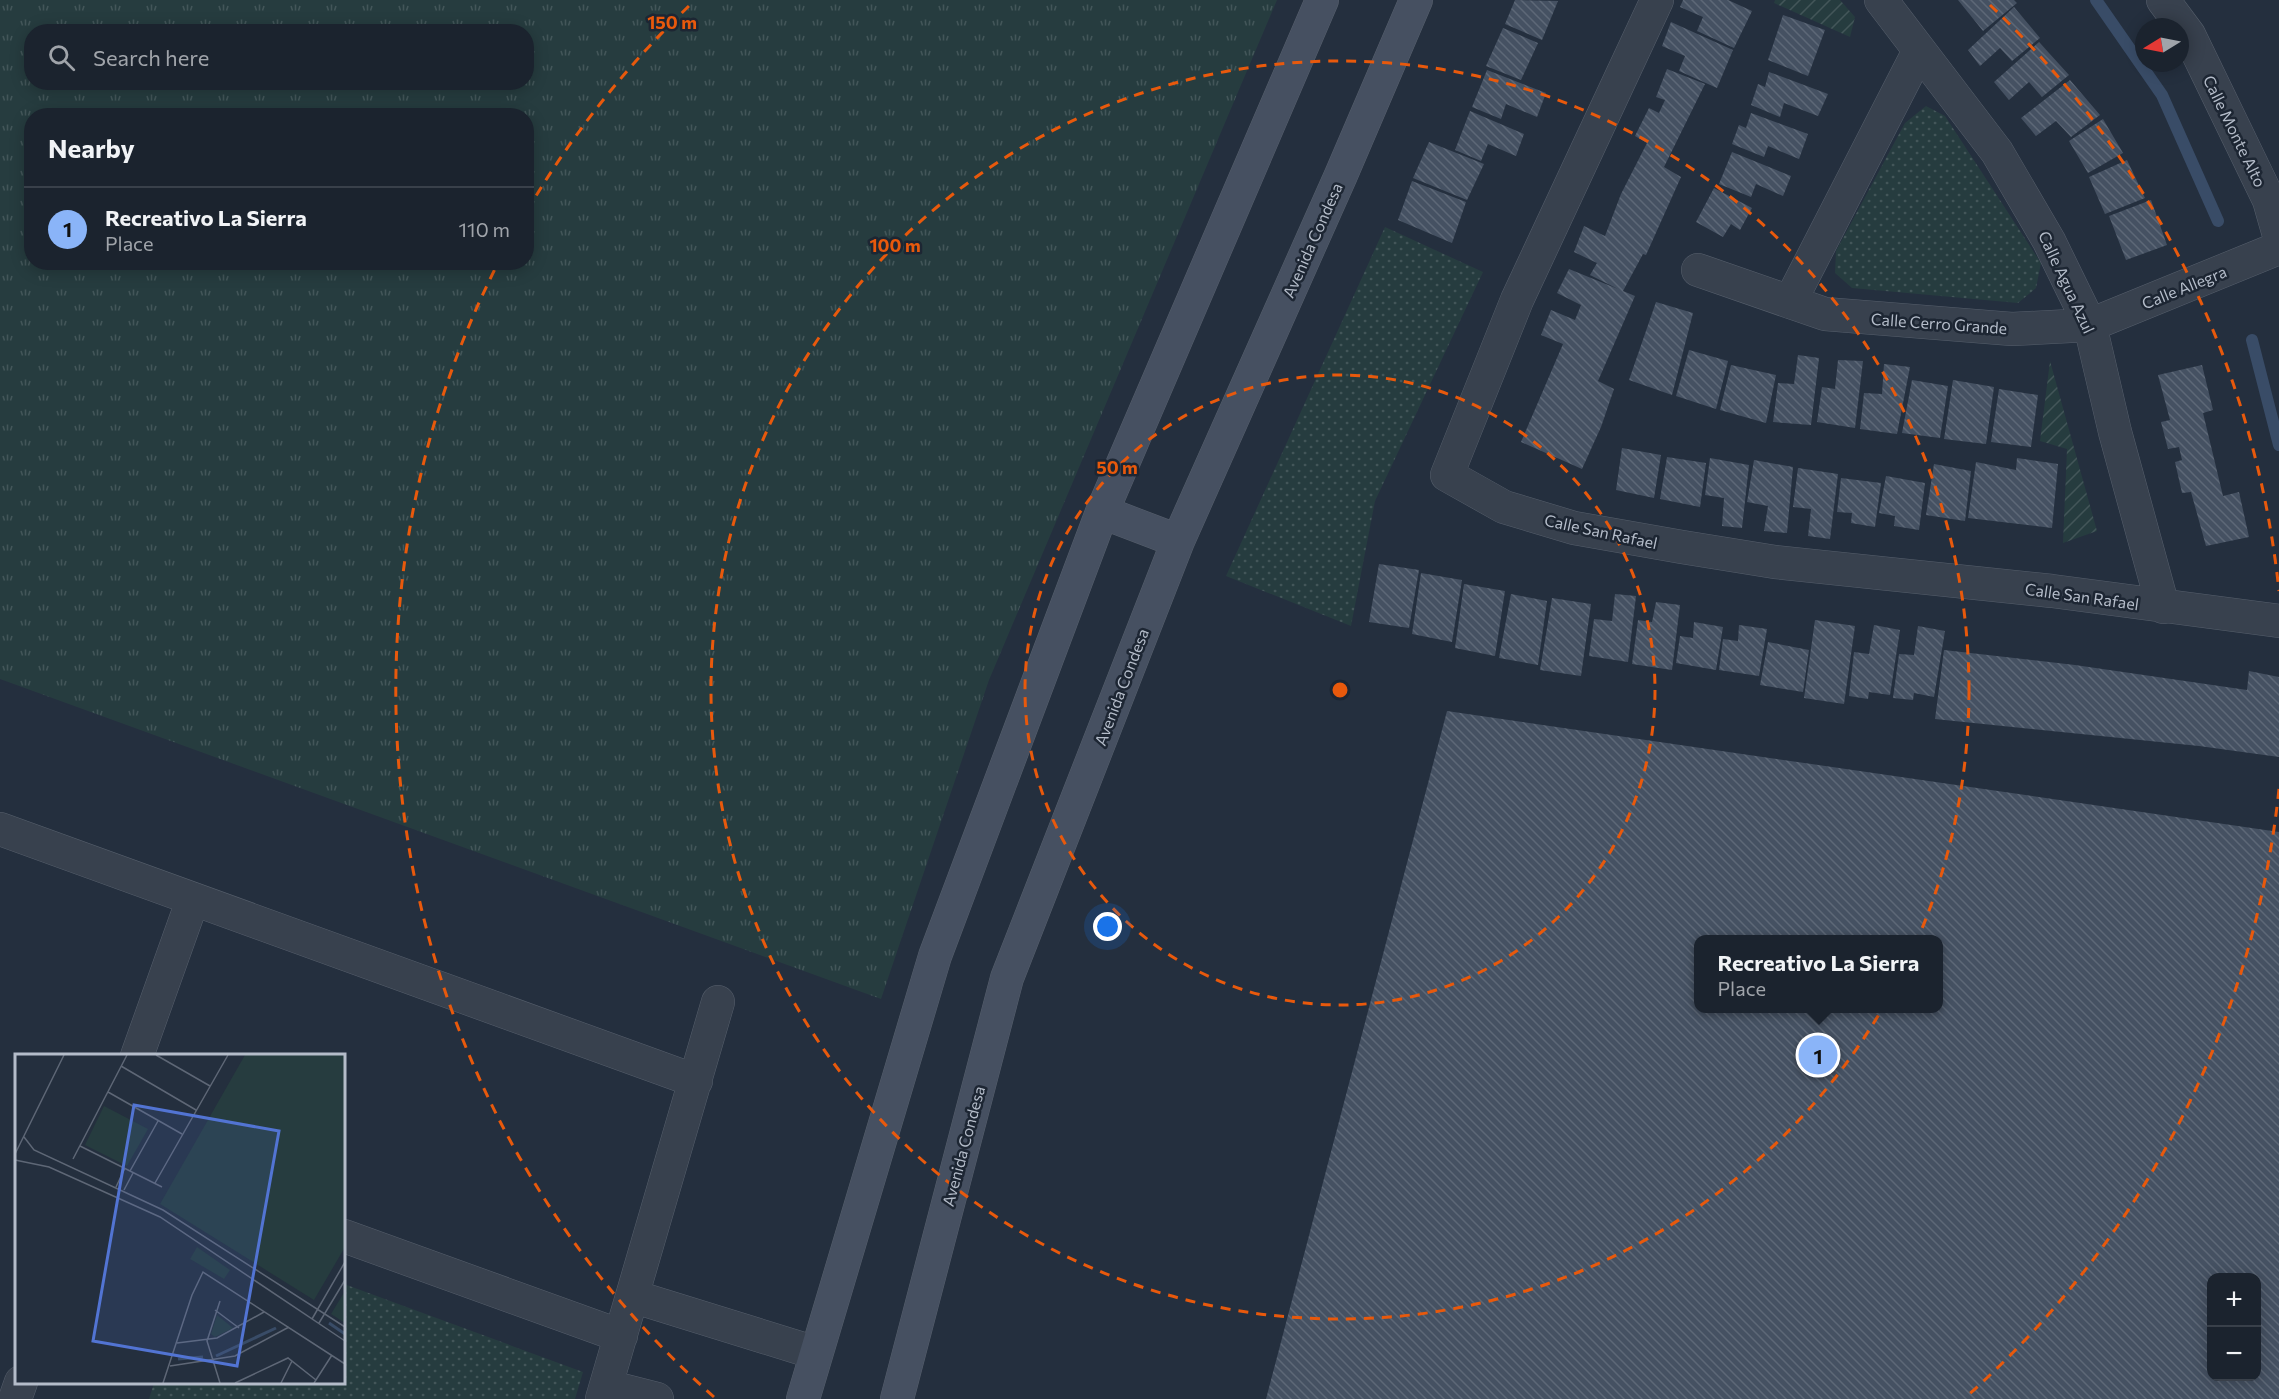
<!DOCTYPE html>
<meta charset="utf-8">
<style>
:root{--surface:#1b232e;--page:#242b36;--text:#f1f3f6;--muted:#a0a4aa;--line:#39404a;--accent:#8ab4f8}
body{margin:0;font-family:Commissioner,sans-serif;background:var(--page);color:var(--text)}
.controls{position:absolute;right:18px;bottom:18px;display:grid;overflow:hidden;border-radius:12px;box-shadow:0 3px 15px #0003}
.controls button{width:54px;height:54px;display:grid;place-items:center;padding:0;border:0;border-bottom:2px solid var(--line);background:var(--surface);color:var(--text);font:30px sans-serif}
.compass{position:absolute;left:2135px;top:18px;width:54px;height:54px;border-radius:50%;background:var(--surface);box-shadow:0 3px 15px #0003;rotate:260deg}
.you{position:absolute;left:1108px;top:927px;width:21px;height:21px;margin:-15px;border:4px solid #fff;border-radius:50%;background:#1a73e8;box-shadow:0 0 0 9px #1a73e833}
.badge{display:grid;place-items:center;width:39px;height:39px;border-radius:50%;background:var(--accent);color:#111;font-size:20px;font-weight:700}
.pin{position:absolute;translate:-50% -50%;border:3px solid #fff;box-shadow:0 2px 6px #0006}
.popup{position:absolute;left:1694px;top:935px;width:249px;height:78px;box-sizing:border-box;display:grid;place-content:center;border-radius:12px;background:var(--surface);filter:drop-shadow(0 2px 4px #0005);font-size:20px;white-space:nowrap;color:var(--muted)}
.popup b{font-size:22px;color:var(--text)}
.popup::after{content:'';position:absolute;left:50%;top:100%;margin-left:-12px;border:12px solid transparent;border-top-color:var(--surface)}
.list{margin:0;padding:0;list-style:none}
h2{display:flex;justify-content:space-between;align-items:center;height:78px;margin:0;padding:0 24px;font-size:26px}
h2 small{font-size:20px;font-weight:400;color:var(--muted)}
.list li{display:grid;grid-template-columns:39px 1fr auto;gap:18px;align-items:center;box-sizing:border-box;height:84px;padding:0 24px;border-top:2px solid var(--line)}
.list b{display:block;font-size:22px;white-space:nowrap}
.list p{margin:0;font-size:20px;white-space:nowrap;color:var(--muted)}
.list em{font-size:20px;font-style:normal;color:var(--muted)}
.icon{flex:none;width:33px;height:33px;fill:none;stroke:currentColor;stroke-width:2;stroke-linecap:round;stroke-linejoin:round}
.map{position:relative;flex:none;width:2279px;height:1399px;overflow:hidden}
.search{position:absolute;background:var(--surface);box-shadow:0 3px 15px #0003;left:24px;top:24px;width:510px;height:66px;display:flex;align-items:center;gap:15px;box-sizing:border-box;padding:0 21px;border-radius:24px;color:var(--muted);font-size:22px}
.panel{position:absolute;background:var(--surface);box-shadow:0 3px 15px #0003;left:24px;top:108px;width:510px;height:162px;border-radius:24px}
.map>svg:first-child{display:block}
.grass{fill:url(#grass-tufts);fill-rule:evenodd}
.park{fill:url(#park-dots)}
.garden{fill:url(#garden-furrows)}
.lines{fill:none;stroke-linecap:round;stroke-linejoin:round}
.stream{stroke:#394c67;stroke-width:12}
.building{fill:url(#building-back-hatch);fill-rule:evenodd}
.street-casing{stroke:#565f6c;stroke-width:34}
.secondary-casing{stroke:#565f6c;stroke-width:34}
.street{stroke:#38414e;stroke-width:33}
.secondary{stroke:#465061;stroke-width:33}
.ring{fill:none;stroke:#e8590c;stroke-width:3;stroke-dasharray:10 8}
.labels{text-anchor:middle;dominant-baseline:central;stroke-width:5;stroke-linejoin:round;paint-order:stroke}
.street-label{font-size:16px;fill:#b4bcc9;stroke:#1d2633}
.inset-river{fill:none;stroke:#394c67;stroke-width:3}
.inset-road{fill:none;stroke:#5e6776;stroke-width:1.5}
.view{fill:#5274d3;fill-opacity:0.15;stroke:#5274d3;stroke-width:3}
.inset-edge{fill:none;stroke:#b4bcc9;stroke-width:3}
.centre{fill:#e8590c;stroke:#1d2633;stroke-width:3}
.ring-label{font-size:18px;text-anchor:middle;font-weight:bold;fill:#e8590c;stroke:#1d2633;stroke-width:5;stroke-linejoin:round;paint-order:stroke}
</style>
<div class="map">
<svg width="2279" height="1399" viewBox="0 0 2279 1399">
<defs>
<pattern id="grass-tufts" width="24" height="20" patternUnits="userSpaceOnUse" patternTransform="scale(1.5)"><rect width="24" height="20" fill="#263c3f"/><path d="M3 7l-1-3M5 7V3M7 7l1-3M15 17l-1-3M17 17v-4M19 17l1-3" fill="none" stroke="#435659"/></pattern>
<pattern id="park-dots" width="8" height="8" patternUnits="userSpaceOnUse" patternTransform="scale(1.5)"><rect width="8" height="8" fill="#263c3f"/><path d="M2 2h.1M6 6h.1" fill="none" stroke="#435659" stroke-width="1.8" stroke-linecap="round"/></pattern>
<pattern id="garden-furrows" width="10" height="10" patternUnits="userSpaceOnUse" patternTransform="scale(1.5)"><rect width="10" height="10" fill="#263c3f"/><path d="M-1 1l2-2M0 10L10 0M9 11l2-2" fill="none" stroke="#435659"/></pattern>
<pattern id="building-back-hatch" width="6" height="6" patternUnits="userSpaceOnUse" patternTransform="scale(1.5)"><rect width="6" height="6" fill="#455162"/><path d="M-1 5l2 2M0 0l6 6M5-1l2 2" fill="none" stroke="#5d6877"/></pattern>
</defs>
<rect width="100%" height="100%" fill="#242f3e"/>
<path class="grass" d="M 0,0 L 1277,0 L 989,680 L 881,999 L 0,679 ZM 32,32 L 526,32 L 526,82 L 32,82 ZM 32,116 L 526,116 L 526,262 L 32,262 Z"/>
<path class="park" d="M 1926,106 L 1945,116 L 2041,263 L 2036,288 L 2018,303 L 1852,288 L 1835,273 L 1836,251 L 1905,123 Z
M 1385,227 L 1483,272 L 1375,501 L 1351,626 L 1226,576 Z
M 344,1284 L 583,1372 L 575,1399 L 149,1399 L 154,1383 L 344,1382 Z"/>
<path class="garden" d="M 1775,0 L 1840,0 L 1855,17 L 1850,37 L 1774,3 Z
M 2050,361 L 2097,531 L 2063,543 L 2067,449 L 2040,441 Z"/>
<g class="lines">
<path class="stream" d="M 2096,0 L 2162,95 L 2218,221
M 2252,340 L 2279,445"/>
</g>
<path class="building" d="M 1515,0 L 1558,1 L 1542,40 L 1505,24 Z
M 1683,0 L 1728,0 L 1752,11 L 1734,48 L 1697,31 L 1703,17 L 1680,7 Z
M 1958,0 L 2014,0 L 2017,3 L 1983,31 Z
M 2014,7 L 2040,38 L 2012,61 L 2000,48 L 1980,66 L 1968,50 Z
M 1783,15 L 1825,30 L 1808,76 L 1768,60 Z
M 1671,22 L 1733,50 L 1717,88 L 1679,71 L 1685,56 L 1662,46 Z
M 1503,28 L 1538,43 L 1521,80 L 1486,66 Z
M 2039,42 L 2069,75 L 2042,97 L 2029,82 L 2009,100 L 1994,82 Z
M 1667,69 L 1705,84 L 1664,167 L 1681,177 L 1646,255 L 1643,254 L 1623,291 L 1635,296 L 1598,381 L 1614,389 L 1601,427 L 1582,469 L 1521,442 L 1563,344 L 1541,335 L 1551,310 L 1575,320 L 1581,305 L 1557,293 L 1569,269 L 1618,289 L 1590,275 L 1597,263 L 1574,252 L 1584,226 L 1605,236 L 1621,194 L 1647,143 L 1635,136 L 1649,108 L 1659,113 L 1665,100 L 1656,97 Z
M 1487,70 L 1546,93 L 1537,117 L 1506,104 L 1501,119 L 1472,107 Z
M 1769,72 L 1828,94 L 1818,116 L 1784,103 L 1780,117 L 1751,105 L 1758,84 L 1765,87 Z
M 2070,80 L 2100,115 L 2071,137 L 2056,121 L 2036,136 L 2021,118 Z
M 1470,111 L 1524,134 L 1516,156 L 1488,144 L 1481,161 L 1455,150 Z
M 1751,113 L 1808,134 L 1799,159 L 1768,146 L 1764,157 L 1732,144 L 1739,125 L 1746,128 Z
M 2103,119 L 2123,153 L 2088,173 L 2069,141 Z
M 1429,142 L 1484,164 L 1467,200 L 1413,178 Z
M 1732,152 L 1791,176 L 1783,196 L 1756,184 L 1751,197 L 1719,184 Z
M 2127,160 L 2145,198 L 2105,214 L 2089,177 Z
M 1412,181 L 1466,202 L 1452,243 L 1398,220 Z
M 1714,188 L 1752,208 L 1740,230 L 1731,224 L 1723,237 L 1696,222 Z
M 2151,200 L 2167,245 L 2126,260 L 2109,216 Z
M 1656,302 L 1693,313 L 1672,395 L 1629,380 Z
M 1689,350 L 1728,361 L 1716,409 L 1676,396 Z
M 1798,355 L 1819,358 L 1811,425 L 1773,422 L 1778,383 L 1794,384 Z
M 1838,360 L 1863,361 L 1855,428 L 1817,422 L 1822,387 L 1835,389 Z
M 1884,364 L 1910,367 L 1897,434 L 1860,429 L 1864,393 L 1882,394 Z
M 1731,365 L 1776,375 L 1766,423 L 1720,410 Z
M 2202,365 L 2213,410 L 2203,413 L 2223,496 L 2239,492 L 2249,537 L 2206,546 L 2191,492 L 2182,493 L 2175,462 L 2182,460 L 2179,447 L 2168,449 L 2161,422 L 2170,420 L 2158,375 Z
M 1912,380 L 1948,386 L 1940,438 L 1902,433 Z
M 1953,380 L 1994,387 L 1986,444 L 1944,439 Z
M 1999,389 L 2038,395 L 2031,447 L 1991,442 Z
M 1622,448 L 1661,455 L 1654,498 L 1616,490 Z
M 1667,457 L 1706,463 L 1700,507 L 1660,499 Z
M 1710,458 L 1749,465 L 1742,528 L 1722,526 L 1724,498 L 1705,495 Z
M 2017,458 L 2058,464 L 2052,528 L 1968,518 L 1976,462 L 2016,470 Z
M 1754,460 L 1793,467 L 1787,533 L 1764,531 L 1768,506 L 1747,502 Z
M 1934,464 L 1971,471 L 1965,521 L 1926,515 Z
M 1798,468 L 1838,474 L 1830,539 L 1808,536 L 1811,509 L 1793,507 Z
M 1886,476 L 1925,483 L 1919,530 L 1894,526 L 1895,516 L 1879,513 Z
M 1841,478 L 1881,483 L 1875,527 L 1851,523 L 1852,513 L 1837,512 Z
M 1379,564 L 1419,570 L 1409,628 L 1369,622 Z
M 1421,573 L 1462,580 L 1452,642 L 1412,634 Z
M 1464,584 L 1505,591 L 1495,656 L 1455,648 Z
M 1511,594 L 1547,601 L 1538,665 L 1499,658 Z
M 1615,594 L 1636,596 L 1628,662 L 1589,656 L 1594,619 L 1612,621 Z
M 1552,598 L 1591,604 L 1581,676 L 1540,670 Z
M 1656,602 L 1680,605 L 1672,670 L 1632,664 L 1638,620 L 1652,622 Z
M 1815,620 L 1855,626 L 1844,704 L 1804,698 Z
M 1694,622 L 1723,627 L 1716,670 L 1676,663 L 1680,636 L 1693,638 Z
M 1739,625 L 1767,629 L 1759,676 L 1719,670 L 1723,639 L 1738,641 Z
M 1874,625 L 1900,630 L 1890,695 L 1869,692 L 1868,699 L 1849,696 L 1854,652 L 1869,654 Z
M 1918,626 L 1945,631 L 1934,697 L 1914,693 L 1913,700 L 1893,698 L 1899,654 L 1914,655 Z
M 1768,642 L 1809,650 L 1803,692 L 1760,685 Z
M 1944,650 L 2075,665 L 2247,690 L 2249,671 L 2279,677 L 2279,757 L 2199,746 L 1935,719 Z
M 1447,711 L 2279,832 L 2279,1399 L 1266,1399 ZM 1698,939 L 1938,939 L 1938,1008 L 1698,1008 ZM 2212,1278 L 2256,1278 L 2256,1377 L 2211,1377 Z"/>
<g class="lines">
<defs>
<path id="street" d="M 1657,0 L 1517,300 L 1447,475 L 1504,507 L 1574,528 L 1682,547 L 1775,562 L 2052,591 L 2279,621
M 1881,0 L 1997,152 L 2049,241 L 2090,325 L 2115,432 L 2163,607
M 2163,0 L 2189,35 L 2269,200 L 2279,235
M 1698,270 L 1825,314 L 2012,329 L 2090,325 L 2279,248
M 1790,302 L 1919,51
M 0,829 L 696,1081
M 137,1056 L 193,899
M 344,1236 L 621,1336
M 632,1296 L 816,1353
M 606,1386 L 657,1399
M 15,1399 L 21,1382
M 602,1399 L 718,1002"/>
<path id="secondary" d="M 1102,512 L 1178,541
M 803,1399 L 935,956 L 1102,512 L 1322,0
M 897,1399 L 1007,978 L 1178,541 L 1341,175 L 1416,0"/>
</defs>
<use href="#street" class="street-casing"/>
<use href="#secondary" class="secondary-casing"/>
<use href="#street" class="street"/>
<use href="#secondary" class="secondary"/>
</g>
<g class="ring">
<circle cx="1340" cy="690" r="315"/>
<circle cx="1340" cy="690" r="629"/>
<path d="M2279 789A944 944 0 0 1 1966 1397M714 1397A944 944 0 0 1 495 269M527 211A944 944 0 0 1 690 5M1990 5A944 944 0 0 1 2279 591"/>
</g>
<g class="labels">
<g class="street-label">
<text transform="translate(2235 131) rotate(64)">Calle Monte Alto</text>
<text transform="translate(1312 240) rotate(-66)">Avenida Condesa</text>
<text transform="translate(2067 282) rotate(65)">Calle Agua Azul</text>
<text transform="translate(2184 287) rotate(-22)">Calle Allegra</text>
<text transform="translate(1939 323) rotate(4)">Calle Cerro Grande</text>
<text transform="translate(1601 531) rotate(12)">Calle San Rafael</text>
<text transform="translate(2082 596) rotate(8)">Calle San Rafael</text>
<text transform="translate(1121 687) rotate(-69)">Avenida Condesa</text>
<text transform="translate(963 1146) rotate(-75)">Avenida Condesa</text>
</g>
</g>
<g transform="translate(15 1054)">
<rect width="330" height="330" fill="#242f3e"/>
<path d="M 230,1 L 330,1 L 330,193 L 299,246 L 145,150 ZM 330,237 L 330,269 L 316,260 Z" fill="#263c3f"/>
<path d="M 89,52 L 133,75 L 112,112 L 70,91 ZM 182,193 L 215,216 L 209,225 L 175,205 ZM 202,261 L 218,274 L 200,283 L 196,280 Z" fill="#263c3f"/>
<path class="inset-river" d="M 314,269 L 330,280M 201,302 L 261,274M 163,305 L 188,303"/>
<path class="inset-road" d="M 141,1 L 195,32M 106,12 L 181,56M 93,38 L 167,80M 9,83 L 19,96 L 148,156 L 330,273M 65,92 L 147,133M 0,100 L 49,1M 58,105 L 112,1M 0,106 L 34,113 L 145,163 L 330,287M 115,117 L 143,67M 140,129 L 213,1M 101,133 L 110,114M 109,136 L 118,119M 200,256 L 224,274M 297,265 L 330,208M 304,269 L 330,226M 162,289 L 202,284 L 249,258M 155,312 L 220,302 L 274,273M 148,329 L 177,241 L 188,218 L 330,310M 205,329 L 192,287 L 205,247M 220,329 L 273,304 L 301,326M 266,329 L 277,307M 299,329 L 317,301"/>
<path class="view" d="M 119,51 L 264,77 L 222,312 L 78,287 Z"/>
<rect width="330" height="330" class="inset-edge"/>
</g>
<circle cx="1340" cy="690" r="9" class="centre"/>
<g class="ring-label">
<text x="672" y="29">150 m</text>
<text x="895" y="252">100 m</text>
<text x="1117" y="474">50 m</text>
</g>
</svg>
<div class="controls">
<button>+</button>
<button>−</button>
</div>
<svg class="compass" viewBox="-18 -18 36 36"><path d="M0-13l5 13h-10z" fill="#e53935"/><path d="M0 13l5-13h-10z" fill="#a0a4aa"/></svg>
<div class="you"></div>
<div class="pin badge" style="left:1818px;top:1055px">1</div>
<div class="popup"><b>Recreativo La Sierra</b>Place</div>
<div class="search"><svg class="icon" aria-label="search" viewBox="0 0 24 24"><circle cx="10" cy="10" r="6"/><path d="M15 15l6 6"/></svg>Search here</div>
<section class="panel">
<h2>Nearby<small></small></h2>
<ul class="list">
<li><span class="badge">1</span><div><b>Recreativo La Sierra</b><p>Place</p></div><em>110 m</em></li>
</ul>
</section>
</div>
